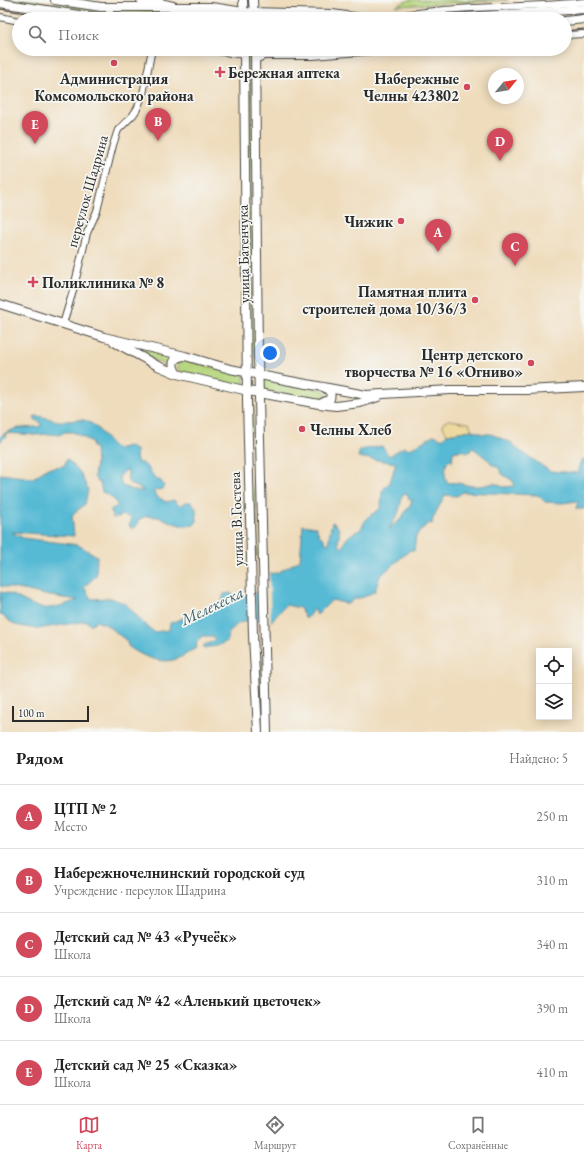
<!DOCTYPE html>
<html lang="ru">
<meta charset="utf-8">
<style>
:root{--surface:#fff;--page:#f2f2f2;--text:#222;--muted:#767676;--line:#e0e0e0;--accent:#d1495b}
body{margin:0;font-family:"EB Garamond",serif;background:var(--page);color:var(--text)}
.controls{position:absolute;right:12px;bottom:12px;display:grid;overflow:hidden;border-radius:0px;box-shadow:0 2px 10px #0003}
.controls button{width:36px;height:36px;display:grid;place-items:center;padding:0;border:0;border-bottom:1px solid var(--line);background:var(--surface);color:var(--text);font:20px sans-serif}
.compass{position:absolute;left:488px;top:68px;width:36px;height:36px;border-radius:50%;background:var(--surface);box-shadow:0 2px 10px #0003;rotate:60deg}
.scale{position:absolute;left:12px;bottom:10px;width:77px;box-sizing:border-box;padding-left:4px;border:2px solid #2b2b2b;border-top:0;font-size:11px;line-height:14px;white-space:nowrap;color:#2b2b2b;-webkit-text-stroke:3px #f6f6f2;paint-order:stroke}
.you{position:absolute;left:270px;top:353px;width:14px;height:14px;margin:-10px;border:3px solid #fff;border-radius:50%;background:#1a73e8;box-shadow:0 0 0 6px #1a73e833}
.badge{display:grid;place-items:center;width:26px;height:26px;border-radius:50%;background:var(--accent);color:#fff;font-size:13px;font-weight:700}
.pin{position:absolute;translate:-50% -33px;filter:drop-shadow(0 1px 2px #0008)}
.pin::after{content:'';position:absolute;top:21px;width:14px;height:12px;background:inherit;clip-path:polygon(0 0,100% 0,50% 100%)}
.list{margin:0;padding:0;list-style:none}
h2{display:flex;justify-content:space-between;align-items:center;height:52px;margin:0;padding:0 16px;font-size:17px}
h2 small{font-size:13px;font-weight:400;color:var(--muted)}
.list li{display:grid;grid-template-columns:26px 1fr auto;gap:12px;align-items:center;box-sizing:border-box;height:64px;padding:0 16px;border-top:1px solid var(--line)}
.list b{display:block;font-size:15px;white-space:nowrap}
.list p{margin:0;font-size:13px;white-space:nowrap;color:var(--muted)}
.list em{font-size:13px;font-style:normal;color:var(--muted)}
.icon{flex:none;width:22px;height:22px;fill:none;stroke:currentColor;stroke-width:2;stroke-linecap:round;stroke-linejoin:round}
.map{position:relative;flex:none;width:584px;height:732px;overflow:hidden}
.search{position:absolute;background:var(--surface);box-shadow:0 2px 10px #0003;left:12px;right:12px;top:12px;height:44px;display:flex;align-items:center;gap:10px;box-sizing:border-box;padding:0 14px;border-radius:22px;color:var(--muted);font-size:15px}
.sheet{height:372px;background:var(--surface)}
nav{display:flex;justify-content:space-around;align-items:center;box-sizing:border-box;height:56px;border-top:1px solid var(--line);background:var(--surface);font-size:11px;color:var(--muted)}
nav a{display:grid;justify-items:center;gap:2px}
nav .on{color:var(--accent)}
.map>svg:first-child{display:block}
.green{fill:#b6d67d;stroke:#708054}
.sand{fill:#eeda9e;stroke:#8c8264}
.water{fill:#56bad4;stroke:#407280;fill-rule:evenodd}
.pier{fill:#efdcbc}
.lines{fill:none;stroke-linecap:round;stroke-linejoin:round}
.minor-casing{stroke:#484641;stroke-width:8}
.major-casing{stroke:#484641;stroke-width:10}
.minor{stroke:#fff;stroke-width:6}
.major{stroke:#fff;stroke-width:8}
.tram{stroke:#2b2b2b;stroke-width:1}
.poi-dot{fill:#d1495b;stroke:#f6f6f2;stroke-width:1.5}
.labels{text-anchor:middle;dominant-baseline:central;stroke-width:3.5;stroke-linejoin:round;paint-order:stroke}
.poi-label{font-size:15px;font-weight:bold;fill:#2b2b2b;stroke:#f6f6f2;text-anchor:end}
.street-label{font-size:15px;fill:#2b2b2b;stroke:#f6f6f2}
.water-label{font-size:16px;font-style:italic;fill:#3a5d66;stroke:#f6f6f2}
</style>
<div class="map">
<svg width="584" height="732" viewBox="0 0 584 732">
<rect width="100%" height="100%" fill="#f6f6f2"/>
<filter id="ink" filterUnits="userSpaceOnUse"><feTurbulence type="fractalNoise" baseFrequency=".025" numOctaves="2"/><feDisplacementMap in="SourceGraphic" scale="8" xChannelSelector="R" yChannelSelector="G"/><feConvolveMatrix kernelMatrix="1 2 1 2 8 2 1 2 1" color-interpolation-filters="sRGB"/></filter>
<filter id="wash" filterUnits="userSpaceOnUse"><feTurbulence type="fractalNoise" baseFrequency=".012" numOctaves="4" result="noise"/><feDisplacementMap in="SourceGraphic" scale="16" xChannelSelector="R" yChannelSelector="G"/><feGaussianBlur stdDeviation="0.9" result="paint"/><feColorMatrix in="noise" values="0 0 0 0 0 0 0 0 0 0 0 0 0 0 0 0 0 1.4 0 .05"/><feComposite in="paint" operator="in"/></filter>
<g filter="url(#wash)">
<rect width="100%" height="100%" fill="#efdcbc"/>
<path class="green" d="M 12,0 L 30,0 L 103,11 L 182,10 L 239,14 L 238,19 L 149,19 L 112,15 Z
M 409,0 L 508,0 L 396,6 Z
M 248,52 L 251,53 L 252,199 L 250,200 L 248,199 Z
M 248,207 L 252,207 L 254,371 L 251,370 Z
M 138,347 L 173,356 L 169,361 L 170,368 L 137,351 Z
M 184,360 L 244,375 L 244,387 L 179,371 C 178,368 177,365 179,361 Z
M 261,378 L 323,390 L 327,394 L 325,398 L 321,400 L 261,391 Z
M 250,395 L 254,396 L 253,402 L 258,556 L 256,556 Z"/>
<path class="sand" d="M 449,420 L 469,423 L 472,430 L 447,434 L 443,426 L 444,422 Z"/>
<path class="water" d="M 35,416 C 44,416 51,420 59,421 C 68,422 76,419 84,420 C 99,424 105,441 116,449 L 129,446 L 137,451 L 136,457 L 138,463 L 142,463 C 148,467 151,472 155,479 L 161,481 L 164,486 L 162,489 L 153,491 L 156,496 L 166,502 L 174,500 L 180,506 L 186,502 L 191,502 L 196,509 L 197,521 L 194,525 C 179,528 174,522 161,518 C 156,516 151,517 146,516 L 138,520 L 138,524 L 133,529 L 129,526 L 131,522 L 131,518 C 122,513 121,517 113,518 L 111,512 L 111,509 L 118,506 L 112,497 L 102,492 L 100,483 L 98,482 L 94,477 L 96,463 L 95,448 L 92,447 L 92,442 L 73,432 L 65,432 L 59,435 L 51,434 L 34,435 L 6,433 L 5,437 L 0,442 L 0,437 C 17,424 22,430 41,426 L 41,423 L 34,419 ZM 126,470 L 128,471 C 128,474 127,479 128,481 C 129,485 140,487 144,491 L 133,490 L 122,486 L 119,477 Z
M 472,430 L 483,434 L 491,434 L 512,443 L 517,449 L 550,471 L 579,473 L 579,464 L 584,458 L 584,509 L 576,509 L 578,501 L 562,503 L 545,502 L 538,495 L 463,492 L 457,496 L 445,495 L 433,518 L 432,524 L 428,523 L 416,536 L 414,551 L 410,550 L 380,576 L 375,591 L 364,597 L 354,599 L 348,604 L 332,600 L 317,615 L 314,609 L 306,619 L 300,608 L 286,605 L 264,629 L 257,619 C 239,622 238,621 227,636 L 228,641 L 217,646 L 203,648 L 204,645 L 212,642 L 215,639 L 214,637 L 211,636 L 202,636 L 197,642 L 196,648 C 189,652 183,657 176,659 C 161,665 139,655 128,646 L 127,641 L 105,624 L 96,621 L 90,625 L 87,621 L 37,629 L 15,625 L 0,614 L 0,592 C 15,594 22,601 35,606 C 48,612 66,604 78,600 L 50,596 L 23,590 L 0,586 L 0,474 L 33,478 L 48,468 L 64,466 L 67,459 L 80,472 L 88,490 L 85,504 L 72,515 L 74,536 L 11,532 L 23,538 L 78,545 L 97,556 L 96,576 L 84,587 L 91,599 L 111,598 L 126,604 L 143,623 L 154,632 L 169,630 L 170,623 L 221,605 L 224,594 L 231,593 L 236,598 L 263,591 L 261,574 L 277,573 L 300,560 L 303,525 L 316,527 L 319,535 L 324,539 L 326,544 L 329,543 L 329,536 L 332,522 C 342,527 339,535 338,544 L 342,548 C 345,538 350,534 360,530 L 367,518 L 381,508 L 382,491 L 390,482 L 396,463 L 358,457 L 360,450 L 382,446 L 389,456 L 404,447 L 410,449 L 434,435 L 443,439 L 447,434 ZM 473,448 L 491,462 L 491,464 L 498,467 L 502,474 L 513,481 L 514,486 L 503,487 L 494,483 C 490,484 483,486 479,486 C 467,487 459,481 447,483 C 444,473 444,468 449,459 L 452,462 L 453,452 L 462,450 L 468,453 ZM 406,493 L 409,497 L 407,499 L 412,500 C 410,507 404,512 402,518 L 389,529 C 398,514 400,513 402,495 Z"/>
<path class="pier" d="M 269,571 L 271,624 L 266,630 L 263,630 L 260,626 L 259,590 L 261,589 L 259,573 L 260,572 Z"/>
</g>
<g filter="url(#ink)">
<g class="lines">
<defs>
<path id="minor" d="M 140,0 L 156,1 L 173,5
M 0,17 L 19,21
M 385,19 C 450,4 518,9 584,2
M 565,35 L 584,34
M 204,49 L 244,55
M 255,60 L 264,56 L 313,56 L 396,49
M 63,324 L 73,291 L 87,233 L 97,211 L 113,145 L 118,130 L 133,115 L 137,109 L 143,94 L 152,49"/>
<path id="major" d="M 55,0 L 101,7 L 211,7 L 244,12 L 332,14 L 368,19
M 243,0 L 244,19
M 253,0 L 254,19
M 0,3 L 106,19
M 436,19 L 584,9
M 565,21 L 584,19
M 244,49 L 247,401 L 253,635 L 258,732
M 255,49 L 258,356 L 267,732
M 0,304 L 104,337 L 185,356 L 230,369 L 285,380 L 366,395 L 450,390 L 526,390 L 584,387
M 114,342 L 158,366 L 177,374 L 248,391 L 319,404 L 336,406 L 360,403 L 378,397
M 177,374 C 171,364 172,358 184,356
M 320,404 L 330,399 C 332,392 329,391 324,387"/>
</defs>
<use href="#minor" class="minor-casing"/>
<use href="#major" class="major-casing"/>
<use href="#minor" class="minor"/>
<use href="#major" class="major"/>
<path class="tram" d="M 0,9 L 65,19
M 565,31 L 584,29
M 237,49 L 289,53 L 353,49"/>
</g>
</g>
<g class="poi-dot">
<circle cx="114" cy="63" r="4"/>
<path d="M218 66h4v4h4v4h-4v4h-4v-4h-4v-4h4z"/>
<circle cx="467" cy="87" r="4"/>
<circle cx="401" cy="221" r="4"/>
<path d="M31 276h4v4h4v4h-4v4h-4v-4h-4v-4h4z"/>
<circle cx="475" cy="300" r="4"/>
<circle cx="531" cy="363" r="4"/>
<circle cx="302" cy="429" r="4"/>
</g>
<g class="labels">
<g class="poi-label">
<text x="228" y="72" text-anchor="start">Бережная аптека</text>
<text x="114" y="78" text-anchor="middle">Администрация<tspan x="114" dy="17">Комсомольского района</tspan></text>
<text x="459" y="78">Набережные<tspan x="459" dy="17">Челны 423802</tspan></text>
<text x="393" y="221">Чижик</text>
<text x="42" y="282" text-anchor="start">Поликлиника № 8</text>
<text x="467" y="291">Памятная плита<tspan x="467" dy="17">строителей дома 10/36/3</tspan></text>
<text x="523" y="354">Центр детского<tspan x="523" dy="17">творчества № 16 «Огниво»</tspan></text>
<text x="310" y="429" text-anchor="start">Челны Хлеб</text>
</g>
<g class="street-label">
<text transform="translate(87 191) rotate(-74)">переулок Шадрина</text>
<text transform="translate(243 254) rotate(-91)">улица Батенчука</text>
<text transform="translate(236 519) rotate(-92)">улица В.Гостева</text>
</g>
<g class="water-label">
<text transform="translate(212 606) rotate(-26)">Мелекеска</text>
</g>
</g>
</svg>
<div class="controls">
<button><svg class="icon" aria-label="locate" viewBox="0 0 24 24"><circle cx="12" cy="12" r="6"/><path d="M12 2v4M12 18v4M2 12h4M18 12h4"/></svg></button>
<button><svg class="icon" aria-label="layers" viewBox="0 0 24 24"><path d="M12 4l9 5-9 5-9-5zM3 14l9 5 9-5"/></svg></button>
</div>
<svg class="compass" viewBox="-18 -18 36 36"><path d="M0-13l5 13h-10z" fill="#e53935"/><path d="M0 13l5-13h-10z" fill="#767676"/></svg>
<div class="scale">100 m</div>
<div class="you"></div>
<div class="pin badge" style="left:438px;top:252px">A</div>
<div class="pin badge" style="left:158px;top:141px">B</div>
<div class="pin badge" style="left:515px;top:266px">C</div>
<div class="pin badge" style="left:500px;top:161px">D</div>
<div class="pin badge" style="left:35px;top:144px">E</div>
<div class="search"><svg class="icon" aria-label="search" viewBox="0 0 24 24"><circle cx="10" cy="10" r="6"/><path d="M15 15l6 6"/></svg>Поиск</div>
</div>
<section class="sheet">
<h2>Рядом<small>Найдено: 5</small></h2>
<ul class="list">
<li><span class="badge">A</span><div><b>ЦТП № 2</b><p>Место</p></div><em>250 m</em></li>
<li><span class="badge">B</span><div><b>Набережночелнинский городской суд</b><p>Учреждение · переулок Шадрина</p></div><em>310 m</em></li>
<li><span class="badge">C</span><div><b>Детский сад № 43 «Ручеёк»</b><p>Школа</p></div><em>340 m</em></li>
<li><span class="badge">D</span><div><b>Детский сад № 42 «Аленький цветочек»</b><p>Школа</p></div><em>390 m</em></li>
<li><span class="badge">E</span><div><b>Детский сад № 25 «Сказка»</b><p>Школа</p></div><em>410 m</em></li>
</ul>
</section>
<nav>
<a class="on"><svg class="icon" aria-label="map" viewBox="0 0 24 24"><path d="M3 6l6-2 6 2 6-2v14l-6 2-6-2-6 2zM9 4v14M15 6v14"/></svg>Карта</a>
<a><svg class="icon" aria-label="directions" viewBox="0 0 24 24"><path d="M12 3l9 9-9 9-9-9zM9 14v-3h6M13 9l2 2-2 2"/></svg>Маршрут</a>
<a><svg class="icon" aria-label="saved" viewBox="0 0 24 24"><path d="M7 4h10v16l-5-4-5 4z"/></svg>Сохранённые</a>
</nav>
